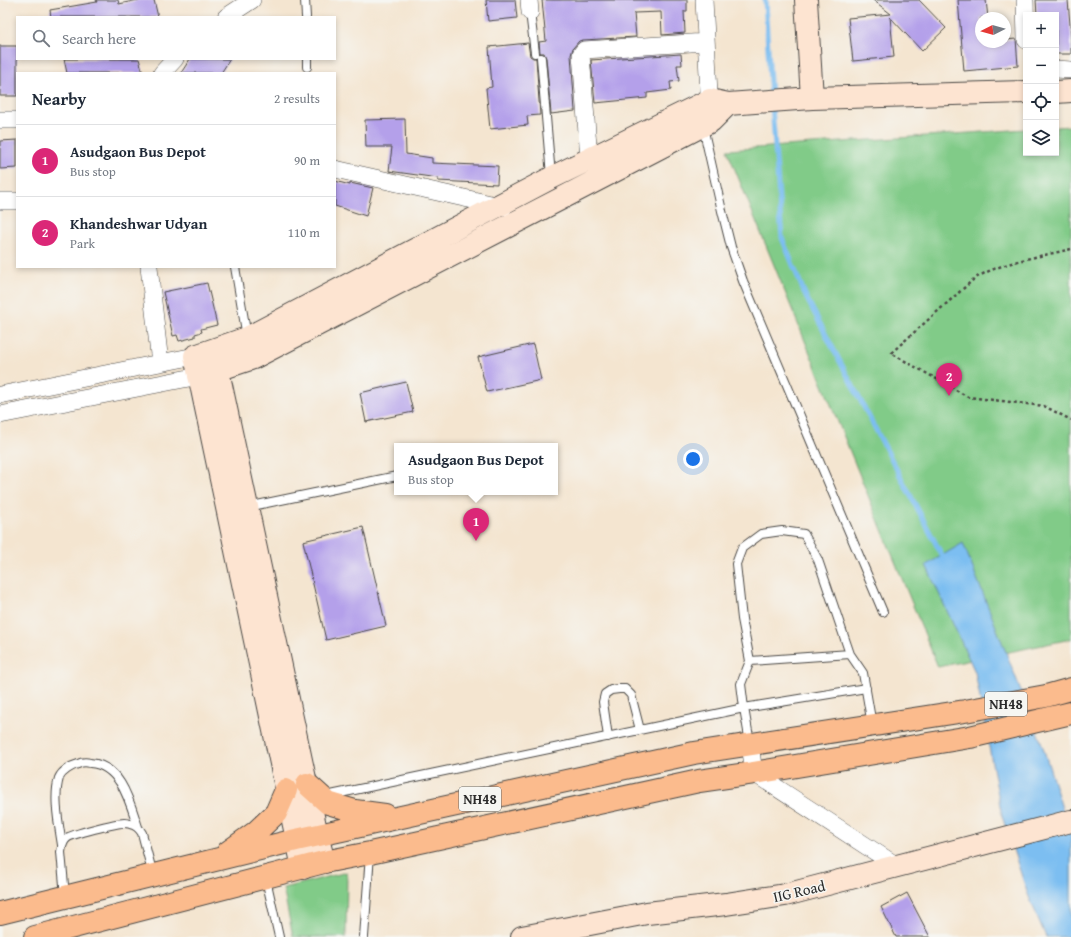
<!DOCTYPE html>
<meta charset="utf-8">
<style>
:root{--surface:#fff;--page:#f6f6f7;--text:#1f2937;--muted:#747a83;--line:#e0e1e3;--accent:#db2777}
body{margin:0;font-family:"Gentium Book Plus",serif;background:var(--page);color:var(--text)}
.controls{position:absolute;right:12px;top:12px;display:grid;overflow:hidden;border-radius:0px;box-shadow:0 2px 6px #0003}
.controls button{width:36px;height:36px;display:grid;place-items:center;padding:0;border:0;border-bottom:1px solid var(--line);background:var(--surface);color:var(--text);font:20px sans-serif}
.compass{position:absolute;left:975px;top:12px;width:36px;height:36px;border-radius:50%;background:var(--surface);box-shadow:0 2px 6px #0003;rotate:264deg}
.you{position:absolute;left:693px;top:459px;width:14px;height:14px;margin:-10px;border:3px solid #fff;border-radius:50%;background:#1a73e8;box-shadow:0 0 0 6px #1a73e833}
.badge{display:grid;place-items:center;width:26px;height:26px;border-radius:50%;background:var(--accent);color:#fff;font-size:13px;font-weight:700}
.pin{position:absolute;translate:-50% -33px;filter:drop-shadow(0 1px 2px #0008)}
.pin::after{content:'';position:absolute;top:21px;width:14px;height:12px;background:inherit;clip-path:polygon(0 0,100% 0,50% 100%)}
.popup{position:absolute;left:394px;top:443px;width:164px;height:52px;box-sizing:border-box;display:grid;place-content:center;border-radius:0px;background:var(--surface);filter:drop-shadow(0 1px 3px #0005);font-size:13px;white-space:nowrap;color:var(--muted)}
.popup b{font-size:15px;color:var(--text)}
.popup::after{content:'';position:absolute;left:50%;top:100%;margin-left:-8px;border:8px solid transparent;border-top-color:var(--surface)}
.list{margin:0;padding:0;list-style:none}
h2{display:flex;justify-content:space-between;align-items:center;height:52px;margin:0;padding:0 16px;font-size:17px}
h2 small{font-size:13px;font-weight:400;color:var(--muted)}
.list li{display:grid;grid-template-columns:26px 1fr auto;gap:12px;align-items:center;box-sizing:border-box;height:72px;padding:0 16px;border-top:1px solid var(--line)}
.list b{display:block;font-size:15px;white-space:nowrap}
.list p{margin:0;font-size:13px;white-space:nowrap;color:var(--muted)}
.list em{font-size:13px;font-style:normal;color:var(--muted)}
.icon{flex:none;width:22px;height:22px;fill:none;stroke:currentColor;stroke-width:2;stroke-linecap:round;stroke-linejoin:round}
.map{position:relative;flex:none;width:1071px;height:937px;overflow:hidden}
.search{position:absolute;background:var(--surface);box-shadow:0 2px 6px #0003;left:16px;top:16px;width:320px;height:44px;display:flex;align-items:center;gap:10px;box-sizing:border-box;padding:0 14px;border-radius:0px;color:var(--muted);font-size:15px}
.panel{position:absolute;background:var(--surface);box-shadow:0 2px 6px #0003;left:16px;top:72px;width:320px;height:196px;border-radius:0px}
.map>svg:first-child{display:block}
.green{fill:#81cb88;stroke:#567b5a}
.water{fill:#7bbef1;stroke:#53748e}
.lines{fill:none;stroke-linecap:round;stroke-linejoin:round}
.stream{stroke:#7bbef1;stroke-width:5}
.building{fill:#b4a0ea}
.lane-casing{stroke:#494744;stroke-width:10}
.street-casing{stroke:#494744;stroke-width:18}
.secondary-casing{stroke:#494744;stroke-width:24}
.highway-casing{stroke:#494744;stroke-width:24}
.path{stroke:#494744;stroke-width:2.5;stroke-dasharray:3 3;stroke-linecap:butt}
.lane{stroke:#fff;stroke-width:8}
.street{stroke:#fff;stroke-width:17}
.secondary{stroke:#fde4d1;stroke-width:22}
.highway{stroke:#fbbb8d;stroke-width:22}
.labels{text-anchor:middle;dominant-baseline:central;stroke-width:3;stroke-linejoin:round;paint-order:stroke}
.shield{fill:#f6f6f2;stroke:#686867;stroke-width:1}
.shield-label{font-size:14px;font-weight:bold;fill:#2b2b2b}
.street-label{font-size:15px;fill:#2b2b2b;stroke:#f6f6f2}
</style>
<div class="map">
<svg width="1071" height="937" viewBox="0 0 1071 937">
<rect width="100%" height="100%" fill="#f6f6f2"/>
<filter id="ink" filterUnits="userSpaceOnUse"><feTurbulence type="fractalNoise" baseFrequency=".025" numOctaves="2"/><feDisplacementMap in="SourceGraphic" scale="8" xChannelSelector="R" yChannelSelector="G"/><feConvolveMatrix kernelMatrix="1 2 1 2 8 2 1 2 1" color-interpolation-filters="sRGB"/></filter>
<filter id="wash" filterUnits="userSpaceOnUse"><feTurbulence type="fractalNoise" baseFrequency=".012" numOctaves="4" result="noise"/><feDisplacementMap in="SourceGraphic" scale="16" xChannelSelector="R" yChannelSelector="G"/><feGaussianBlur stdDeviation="0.9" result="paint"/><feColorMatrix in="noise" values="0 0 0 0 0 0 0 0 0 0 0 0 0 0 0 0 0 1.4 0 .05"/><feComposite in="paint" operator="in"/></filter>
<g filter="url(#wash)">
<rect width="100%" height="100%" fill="#f4e5d0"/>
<path class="green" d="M 1071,126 L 1071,639 L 938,667 L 727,150 L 1026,129 L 1026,153 L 1056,153 L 1056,127 Z
M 347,872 L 346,937 L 293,937 L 283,888 Z"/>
<path class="water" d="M 963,543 L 1042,744 L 1071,837 L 1071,937 L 1046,937 L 1027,892 L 1002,816 L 975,672 L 926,565 Z"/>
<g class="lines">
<path class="stream" d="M 765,0 L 771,97
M 772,107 L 782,238 L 806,297 L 945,561"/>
</g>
<g id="blocks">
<path class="building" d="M 96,0 L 118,0 L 119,4 L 138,0 L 154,0 L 158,17 L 51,17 L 50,10 L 97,2 Z
M 486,0 L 515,0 L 517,18 L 488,21 Z
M 542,0 L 687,0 L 687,11 L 684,11 L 685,33 L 662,35 L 661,12 L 634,13 L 636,37 L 583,40 L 579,41 L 573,48 L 571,55 L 575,111 L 551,114 L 546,58 L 544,53 L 540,53 L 539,42 L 546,41 Z
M 873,0 L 919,0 L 946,28 L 922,51 L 890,17 L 894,57 L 853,61 L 848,18 L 891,14 Z
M 958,0 L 986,0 L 988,18 L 981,18 L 981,42 L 1005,42 L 1005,40 L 1016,39 L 1018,66 L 964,71 Z
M 1036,0 L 1068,0 L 1071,37 L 1071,54 L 1056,54 L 1056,15 L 1037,15 Z
M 528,43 L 530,56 L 533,58 L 536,58 L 540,115 L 527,116 L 528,125 L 490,129 L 486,88 L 492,87 L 489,47 Z
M 0,46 L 17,46 L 17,96 L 0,96 Z
M 681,54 L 682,65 L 677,65 L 679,81 L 670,82 L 671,90 L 647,93 L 647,98 L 595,103 L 591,60 Z
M 64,59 L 139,59 L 143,73 L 67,73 Z
M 190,59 L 230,59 L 221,73 L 181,73 Z
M 405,119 L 406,154 L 432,158 L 432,163 L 498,166 L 497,184 L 438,181 L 438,178 L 389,171 L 392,147 L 366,147 L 365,120 Z
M 17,140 L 17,168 L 0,169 L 0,141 Z
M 335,181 L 350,185 L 350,183 L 373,188 L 366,216 L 335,206 Z
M 207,283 L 217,325 L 201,329 L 202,332 L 195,334 L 195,337 L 179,341 L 177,335 L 173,336 L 163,292 Z
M 533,344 L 541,380 L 487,392 L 478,357 Z
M 406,382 L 413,412 L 366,422 L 360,393 Z
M 363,527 L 386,626 L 326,640 L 303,541 Z
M 907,893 L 930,937 L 896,937 L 881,907 Z"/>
</g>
</g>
<g filter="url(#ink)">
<use href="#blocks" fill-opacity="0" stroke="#494744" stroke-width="1"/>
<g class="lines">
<defs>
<path id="lane" d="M 305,0 L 306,17
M 530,12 L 535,53
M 541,58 L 551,176
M 307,67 L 307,59
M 703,127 L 722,211 L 731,247 L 743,281 L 883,612
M 235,267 L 247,337
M 247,507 L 397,476
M 750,661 L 742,619 L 736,564 L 742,548 L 761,534 L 782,531 L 804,534 L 818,560 L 850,654
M 608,737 L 603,702 L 605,694 L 611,690 L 619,689 L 625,689 L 631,695 L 640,730
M 750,743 L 744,708 L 741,684 L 750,661 L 850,654 L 863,673 L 872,725
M 326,796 L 744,708 L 866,688
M 62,845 C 59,825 53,798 59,778 C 62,771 71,766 78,764 C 82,762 86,762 90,763 C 121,765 130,803 138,827
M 266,879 L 279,937
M 65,896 L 61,852 C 62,847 62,842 67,838 C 72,834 116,823 124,823 C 126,823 128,823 130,824 C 136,825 139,828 142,833 L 153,875
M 364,937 L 370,854"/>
<path id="street" d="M 529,0 L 530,12
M 704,0 L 710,112
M 1025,0 L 1026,40
M 226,17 L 252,0
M 1056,69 L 1071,70
M 162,73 L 175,59
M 0,120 L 17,120
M 589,159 L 581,54 L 584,50 L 706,42
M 335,169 L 504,207
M 0,201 L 17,201
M 149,267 L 160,363
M 0,395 L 195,356
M 0,415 L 199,376
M 750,744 L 754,773 L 897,866"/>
<path id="secondary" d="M 806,0 L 812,98
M 1056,92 L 1071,91
M 215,357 L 317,835 L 324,862
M 199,376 L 253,358 L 711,121 L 728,104
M 303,868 L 195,356 L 247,338 L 551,178 L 710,100 L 728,104 L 812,98 L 1026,92
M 522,937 L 647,913 L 726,904 L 785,895 L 1071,821"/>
<path id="highway" d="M 307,784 L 328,803 L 355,811 L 385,815
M 228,852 L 256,832 L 276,813 L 286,790
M 0,913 L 296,840 L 694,753 L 965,711 L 1046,696 L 1071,689
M 35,937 L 324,862 L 370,853 L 699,781 L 754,773 L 970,737 L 1071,713"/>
</defs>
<use href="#lane" class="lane-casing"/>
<use href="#street" class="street-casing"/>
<use href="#secondary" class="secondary-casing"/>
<use href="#highway" class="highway-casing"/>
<path class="path" d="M 1071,249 C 1039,257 1003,261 974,279 L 891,353 L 968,397 L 1044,406 L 1071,420"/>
<use href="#lane" class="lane"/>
<use href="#street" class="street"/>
<use href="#secondary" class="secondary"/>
<use href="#highway" class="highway"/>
</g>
</g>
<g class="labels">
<g class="shield">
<rect x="985" y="692" width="42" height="24" rx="3"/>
<rect x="459" y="787" width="42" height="24" rx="3"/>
</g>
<g class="shield-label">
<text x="1006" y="704">NH48</text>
<text x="480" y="799">NH48</text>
</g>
<g class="street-label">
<text transform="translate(799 891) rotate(-13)">IIG Road</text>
</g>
</g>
</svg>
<div class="controls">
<button>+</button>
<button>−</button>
<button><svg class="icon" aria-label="locate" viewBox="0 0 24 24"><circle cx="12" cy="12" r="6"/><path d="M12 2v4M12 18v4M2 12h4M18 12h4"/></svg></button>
<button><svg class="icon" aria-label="layers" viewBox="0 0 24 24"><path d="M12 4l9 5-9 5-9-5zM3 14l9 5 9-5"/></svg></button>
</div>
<svg class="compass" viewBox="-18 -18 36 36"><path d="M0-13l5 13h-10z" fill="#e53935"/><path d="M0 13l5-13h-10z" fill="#747a83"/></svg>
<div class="you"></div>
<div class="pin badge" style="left:476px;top:541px">1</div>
<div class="popup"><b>Asudgaon Bus Depot</b>Bus stop</div>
<div class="pin badge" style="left:949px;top:396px">2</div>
<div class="search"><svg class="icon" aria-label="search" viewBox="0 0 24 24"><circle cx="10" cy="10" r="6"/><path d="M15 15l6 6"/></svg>Search here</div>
<section class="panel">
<h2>Nearby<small>2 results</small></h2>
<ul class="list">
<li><span class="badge">1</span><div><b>Asudgaon Bus Depot</b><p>Bus stop</p></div><em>90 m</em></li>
<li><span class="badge">2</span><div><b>Khandeshwar Udyan</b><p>Park</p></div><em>110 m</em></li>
</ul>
</section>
</div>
